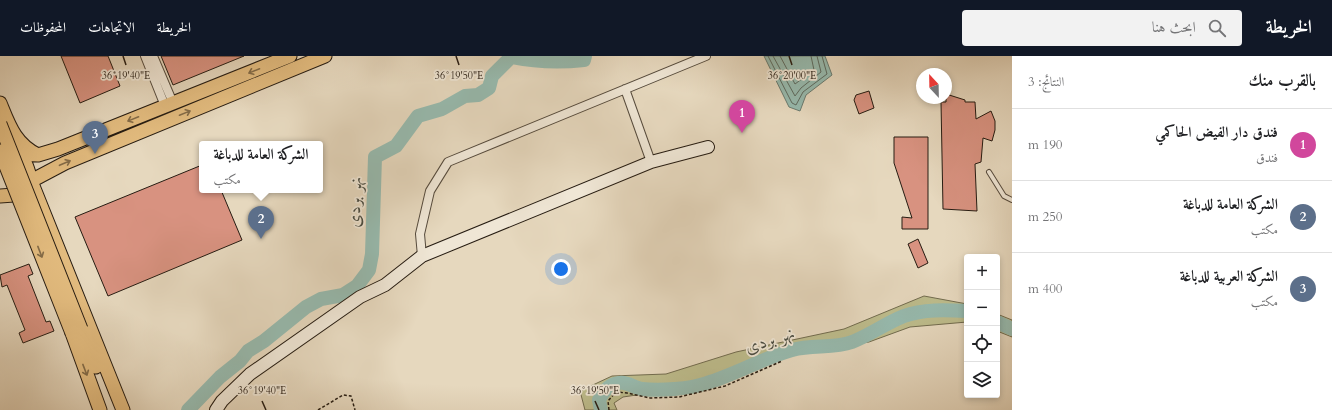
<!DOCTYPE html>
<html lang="ar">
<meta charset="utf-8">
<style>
:root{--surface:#fff;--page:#f2f2f2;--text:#202124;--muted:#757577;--line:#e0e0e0;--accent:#111827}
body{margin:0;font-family:Cardo,Amiri,serif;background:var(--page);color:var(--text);direction:rtl}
.controls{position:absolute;right:12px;bottom:12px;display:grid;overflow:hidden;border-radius:4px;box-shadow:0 2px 6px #0003}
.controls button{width:36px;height:36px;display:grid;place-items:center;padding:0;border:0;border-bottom:1px solid var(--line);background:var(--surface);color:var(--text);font:20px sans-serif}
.compass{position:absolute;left:916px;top:12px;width:36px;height:36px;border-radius:50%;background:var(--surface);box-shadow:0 2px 6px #0003;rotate:338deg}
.you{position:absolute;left:561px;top:213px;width:14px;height:14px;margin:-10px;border:3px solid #fff;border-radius:50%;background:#1a73e8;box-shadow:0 0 0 6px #1a73e833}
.badge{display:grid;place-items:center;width:26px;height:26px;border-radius:50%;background:var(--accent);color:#fff;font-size:13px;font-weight:700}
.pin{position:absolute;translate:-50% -33px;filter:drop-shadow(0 1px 2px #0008)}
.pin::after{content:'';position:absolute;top:21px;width:14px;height:12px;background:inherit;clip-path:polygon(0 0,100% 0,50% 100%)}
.popup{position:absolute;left:199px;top:85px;width:124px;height:52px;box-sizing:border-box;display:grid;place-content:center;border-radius:4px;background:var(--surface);filter:drop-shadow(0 1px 3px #0005);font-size:13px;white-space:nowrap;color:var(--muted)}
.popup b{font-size:15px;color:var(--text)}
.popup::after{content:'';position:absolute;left:50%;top:100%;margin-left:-8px;border:8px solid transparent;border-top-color:var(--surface)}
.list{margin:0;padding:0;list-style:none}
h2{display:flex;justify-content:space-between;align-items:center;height:52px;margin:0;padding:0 16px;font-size:17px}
h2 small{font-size:13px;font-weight:400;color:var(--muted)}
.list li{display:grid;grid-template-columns:26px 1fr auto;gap:12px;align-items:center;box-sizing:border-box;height:72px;padding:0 16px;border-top:1px solid var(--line)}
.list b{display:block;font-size:15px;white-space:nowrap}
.list p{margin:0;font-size:13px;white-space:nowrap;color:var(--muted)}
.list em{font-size:13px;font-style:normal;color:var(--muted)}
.icon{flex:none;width:22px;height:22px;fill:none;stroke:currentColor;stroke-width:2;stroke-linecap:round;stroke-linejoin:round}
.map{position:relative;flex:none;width:1012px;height:354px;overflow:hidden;direction:ltr}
header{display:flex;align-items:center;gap:24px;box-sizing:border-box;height:56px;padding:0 20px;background:var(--accent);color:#fff}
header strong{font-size:19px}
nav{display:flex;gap:22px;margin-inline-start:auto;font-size:14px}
.search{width:280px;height:36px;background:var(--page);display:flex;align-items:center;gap:10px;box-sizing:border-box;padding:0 14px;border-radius:4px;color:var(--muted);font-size:15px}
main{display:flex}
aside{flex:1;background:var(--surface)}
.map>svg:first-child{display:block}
.green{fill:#bdbc8c;stroke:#726c4f}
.water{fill:#97baae;stroke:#6a7b70}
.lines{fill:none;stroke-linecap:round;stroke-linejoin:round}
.shore{stroke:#5e6b60;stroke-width:1}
.river{stroke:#97baae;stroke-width:14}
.building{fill:#d89280;stroke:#261c12}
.lane-casing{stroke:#564b3d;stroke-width:6}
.street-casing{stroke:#564b3d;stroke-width:10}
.secondary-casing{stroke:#261c12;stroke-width:14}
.primary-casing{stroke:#261c12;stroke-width:15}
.path{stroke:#261c12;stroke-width:1.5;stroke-dasharray:3 2;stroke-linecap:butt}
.lane{stroke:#efe6d5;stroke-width:4}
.street{stroke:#efe6d5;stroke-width:8}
.secondary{stroke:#efe6d5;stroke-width:12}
.primary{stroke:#e3bc7f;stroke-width:13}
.primary-bridge-casing{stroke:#261c12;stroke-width:15;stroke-linecap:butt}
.primary-bridge{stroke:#e3bc7f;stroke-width:13}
.oneway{stroke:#846c48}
.ticks{fill:none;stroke:#261c12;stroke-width:1.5}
.labels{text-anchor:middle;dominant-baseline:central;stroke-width:3.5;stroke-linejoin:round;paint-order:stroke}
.water-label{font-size:18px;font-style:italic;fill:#484b41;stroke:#efe6d5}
.ticks-label{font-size:10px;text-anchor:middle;fill:#261c12;stroke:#efe6d5;stroke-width:3.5;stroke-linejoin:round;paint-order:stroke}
</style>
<header>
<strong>الخريطة</strong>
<div class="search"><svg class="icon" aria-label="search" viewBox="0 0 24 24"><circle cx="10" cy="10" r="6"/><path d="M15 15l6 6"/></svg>ابحث هنا</div>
<nav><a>الخريطة</a><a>الاتجاهات</a><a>المحفوظات</a></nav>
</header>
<main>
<aside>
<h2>بالقرب منك<small>النتائج: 3</small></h2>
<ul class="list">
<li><span class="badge" style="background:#d1479c">1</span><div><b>فندق دار الفيض الحاكمي</b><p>فندق</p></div><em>190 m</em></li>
<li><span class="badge" style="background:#5c6f8a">2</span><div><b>الشركة العامة للدباغة</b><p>مكتب</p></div><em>250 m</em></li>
<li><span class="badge" style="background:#5c6f8a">3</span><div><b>الشركة العربية للدباغة</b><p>مكتب</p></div><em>400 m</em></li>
</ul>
</aside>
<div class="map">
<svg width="1012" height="354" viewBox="0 0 1012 354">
<rect width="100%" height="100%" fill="#e6d8be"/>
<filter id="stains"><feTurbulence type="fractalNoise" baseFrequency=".005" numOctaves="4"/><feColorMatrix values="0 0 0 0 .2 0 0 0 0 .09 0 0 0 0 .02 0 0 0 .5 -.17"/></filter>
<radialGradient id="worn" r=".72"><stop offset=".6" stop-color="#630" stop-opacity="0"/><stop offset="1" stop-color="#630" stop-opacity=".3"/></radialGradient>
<path class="green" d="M 924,240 L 967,248 L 967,266 L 910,271 L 869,286 L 792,298 L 717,327 L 623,341 L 614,347 L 617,354 L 585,354 L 580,335 L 612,320 L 666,318 L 736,296 L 844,273 Z
M 997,258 L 1012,264 L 1012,281 L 997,275 Z"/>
<path class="water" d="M 764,0 L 825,0 L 832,19 L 806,39 L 800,55 L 789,51 Z"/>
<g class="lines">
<path class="shore" d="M 768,0 L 792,47 L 796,49 L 803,36 L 827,18 L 822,0
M 773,0 L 795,40 L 801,32 L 821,16 L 817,0
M 780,0 L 795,28 L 814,14 L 811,0"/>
<path class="river" d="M 997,266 L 1012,273
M 188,354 L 220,321 L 240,305 L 248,295 L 264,285 L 306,251 L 321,243 L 343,239 L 357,230 L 369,214 L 372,198 L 375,101 L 396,90 L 418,60 L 442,53 L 465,40 L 478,39 L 489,32 L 492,20 L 511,1 C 536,6 558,7 584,4 L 585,0
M 601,354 L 599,344 C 603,336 610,328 619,327 C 627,325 634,332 642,333 C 660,335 690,333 707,327 C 737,318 763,302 792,294 C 812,288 833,293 852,286 C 870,279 886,267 904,260 C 923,253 946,254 967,255"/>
</g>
<path class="building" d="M 61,0 L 108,0 L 120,30 L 80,47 Z
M 161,0 L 244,0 L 173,29 Z
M 869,35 L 874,52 L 859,58 L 854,44 L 856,39 Z
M 946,38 L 965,44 L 965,46 L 975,46 L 976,63 L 991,55 L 995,65 L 995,74 L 992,85 L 983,82 L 981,106 L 975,108 L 977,155 L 943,153 L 941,46 L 946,46 Z
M 894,81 L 928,81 L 928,173 L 902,173 L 902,161 L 912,162 L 894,107 Z
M 202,109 L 202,134 L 221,134 L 242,184 L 108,240 L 75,161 Z
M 918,183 L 928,207 L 918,212 L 908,188 Z
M 29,208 L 33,218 L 28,220 L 46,266 L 50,265 L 54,275 L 23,287 L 19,277 L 25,274 L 7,229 L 2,231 L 0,219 Z"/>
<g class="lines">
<defs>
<path id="lane" d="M 989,116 L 1004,140 L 1012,144"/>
<path id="street" d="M 145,0 L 165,50
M 153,0 L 173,47
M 625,33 L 651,106
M 422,200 L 420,178 L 430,135 L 448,106 L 706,0"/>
<path id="secondary" d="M 216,354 L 222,345 L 250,318 L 360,241 L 385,229 L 422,200 L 651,106 L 708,91"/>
<path id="primary" d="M 0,47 C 9,69 15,88 38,99
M 16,98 L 38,99 L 58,93 L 290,0
M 0,140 L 14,139 L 31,125 C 28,113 26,102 14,97
M 81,273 L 96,311
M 72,277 L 100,354
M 123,354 L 31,125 L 65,107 L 325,0"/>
</defs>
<use href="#lane" class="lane-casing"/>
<use href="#street" class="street-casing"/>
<use href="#secondary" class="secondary-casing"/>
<use href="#primary" class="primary-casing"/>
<path class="path" d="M 318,354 L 343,339 L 351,340 L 355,354
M 609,354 L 608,345 L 616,336 L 627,337 L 650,342 L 679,341 L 725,330 L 782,305"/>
<use href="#lane" class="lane"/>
<use href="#street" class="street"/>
<use href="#secondary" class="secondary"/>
<use href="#primary" class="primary"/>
<defs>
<path id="primary-bridge" d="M 0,68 L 81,273
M 0,95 L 72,277"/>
</defs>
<use href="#primary-bridge" class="primary-bridge-casing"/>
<use href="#primary-bridge" class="primary-bridge"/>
</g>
<defs><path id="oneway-shaft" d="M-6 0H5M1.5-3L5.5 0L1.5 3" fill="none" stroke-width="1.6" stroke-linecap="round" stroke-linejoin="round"/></defs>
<g class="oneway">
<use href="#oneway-shaft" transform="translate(254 15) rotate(158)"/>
<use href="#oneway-shaft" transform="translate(185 57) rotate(-22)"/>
<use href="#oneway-shaft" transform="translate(133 63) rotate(158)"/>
<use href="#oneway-shaft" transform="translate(65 107) rotate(-23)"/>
<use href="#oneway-shaft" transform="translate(40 196) rotate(69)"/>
<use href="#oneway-shaft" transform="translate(85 314) rotate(69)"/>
</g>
<path class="ticks" d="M 123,0 L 126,9M 456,0 L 459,9M 789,0 L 792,9M 262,345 L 266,354M 595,345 L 599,354"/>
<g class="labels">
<g class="water-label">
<text transform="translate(355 146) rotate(-88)">نهر بردى</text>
<text transform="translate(770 284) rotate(-18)">نهر بردى</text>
</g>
</g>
<g class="ticks-label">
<text x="126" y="23">36°19'40"E</text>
<text x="459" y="23">36°19'50"E</text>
<text x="792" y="23">36°20'00"E</text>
<text x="262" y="338">36°19'40"E</text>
<text x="595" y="338">36°19'50"E</text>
</g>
<rect width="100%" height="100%" filter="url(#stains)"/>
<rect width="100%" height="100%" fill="url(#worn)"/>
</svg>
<div class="controls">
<button>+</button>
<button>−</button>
<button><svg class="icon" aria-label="locate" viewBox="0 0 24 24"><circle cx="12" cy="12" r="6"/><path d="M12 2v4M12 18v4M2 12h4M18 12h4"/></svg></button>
<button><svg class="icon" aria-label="layers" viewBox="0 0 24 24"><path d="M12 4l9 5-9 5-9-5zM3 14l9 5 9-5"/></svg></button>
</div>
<svg class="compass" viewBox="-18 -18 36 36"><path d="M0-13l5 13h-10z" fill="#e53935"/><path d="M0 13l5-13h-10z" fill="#757577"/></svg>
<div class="you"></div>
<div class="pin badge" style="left:742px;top:77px;background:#d1479c">1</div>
<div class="pin badge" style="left:261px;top:183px;background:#5c6f8a">2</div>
<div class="popup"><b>الشركة العامة للدباغة</b>مكتب</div>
<div class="pin badge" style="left:95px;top:98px;background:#5c6f8a">3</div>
</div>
</main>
